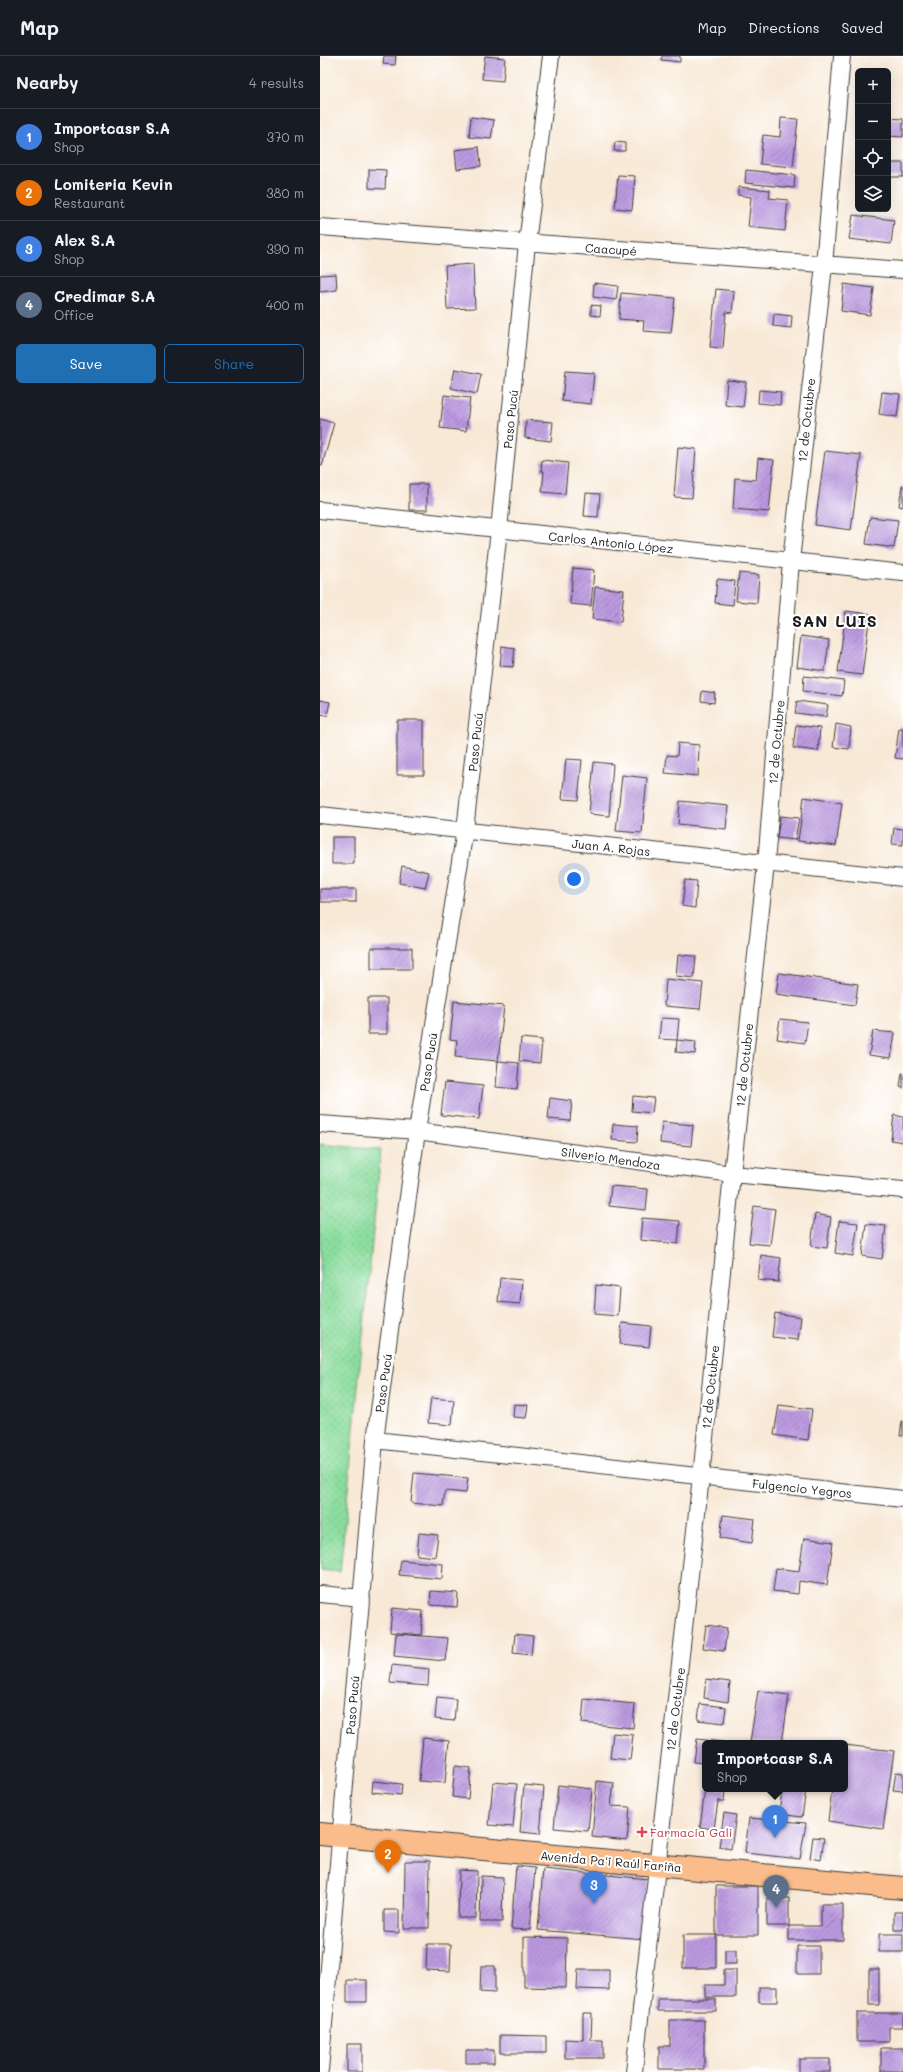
<!DOCTYPE html>
<meta charset="utf-8">
<style>
:root{--surface:#171b24;--page:#20242c;--text:#f1f3f6;--muted:#9ea1a6;--line:#363941;--accent:#1f6fb2}
body{margin:0;font-family:Mali,sans-serif;background:var(--page);color:var(--text)}
.controls{position:absolute;right:12px;top:12px;display:grid;overflow:hidden;border-radius:6px;box-shadow:0 4px 16px #0002}
.controls button{width:36px;height:36px;display:grid;place-items:center;padding:0;border:0;border-bottom:1px solid var(--line);background:var(--surface);color:var(--text);font:20px sans-serif}
.you{position:absolute;left:254px;top:823px;width:14px;height:14px;margin:-10px;border:3px solid #fff;border-radius:50%;background:#1a73e8;box-shadow:0 0 0 6px #1a73e833}
.badge{display:grid;place-items:center;width:26px;height:26px;border-radius:50%;background:var(--accent);color:#fff;font-size:13px;font-weight:700}
.pin{position:absolute;translate:-50% -33px;filter:drop-shadow(0 1px 2px #0008)}
.pin::after{content:'';position:absolute;top:21px;width:14px;height:12px;background:inherit;clip-path:polygon(0 0,100% 0,50% 100%)}
.popup{position:absolute;left:382px;top:1684px;width:146px;height:52px;box-sizing:border-box;display:grid;place-content:center;border-radius:6px;background:var(--surface);filter:drop-shadow(0 1px 3px #0005);font-size:13px;white-space:nowrap;color:var(--muted)}
.popup b{font-size:15px;color:var(--text)}
.popup::after{content:'';position:absolute;left:50%;top:100%;margin-left:-8px;border:8px solid transparent;border-top-color:var(--surface)}
.list{margin:0;padding:0;list-style:none}
h2{display:flex;justify-content:space-between;align-items:center;height:52px;margin:0;padding:0 16px;font-size:17px}
h2 small{font-size:13px;font-weight:400;color:var(--muted)}
.list li{display:grid;grid-template-columns:26px 1fr auto;gap:12px;align-items:center;box-sizing:border-box;height:56px;padding:0 16px;border-top:1px solid var(--line)}
.list b{display:block;font-size:15px;white-space:nowrap}
.list p{margin:0;font-size:13px;white-space:nowrap;color:var(--muted)}
.list em{font-size:13px;font-style:normal;color:var(--muted)}
.actions{display:flex;gap:8px;padding:12px 16px}
.actions a{flex:1;padding:9px 0;border:1px solid var(--accent);border-radius:6px;text-align:center;font-size:14px;color:var(--accent)}
.actions .main{background:var(--accent);color:#fff}
.icon{flex:none;width:22px;height:22px;fill:none;stroke:currentColor;stroke-width:2;stroke-linecap:round;stroke-linejoin:round}
.map{position:relative;flex:none;width:583px;height:2016px;overflow:hidden}
header{display:flex;align-items:center;gap:24px;box-sizing:border-box;height:56px;padding:0 20px;background:var(--surface);border-bottom:1px solid var(--line)}
header strong{font-size:19px}
nav{display:flex;gap:22px;margin-inline-start:auto;font-size:14px}
main{display:flex}
aside{flex:1;background:var(--surface)}
.map>svg:first-child{display:block}
.green{fill:url(#green-dots);stroke:#547c5d}
.building{fill:url(#building-hatch)}
.lines{fill:none;stroke-linecap:round;stroke-linejoin:round}
.minor-casing{stroke:#3d3b38;stroke-width:18}
.trunk-casing{stroke:#3d3b38;stroke-width:24}
.minor{stroke:#fff;stroke-width:16}
.trunk{stroke:#f9bc8a;stroke-width:22}
.health-dot{fill:#e0444e;stroke:#fff;stroke-width:1.5}
.labels{text-anchor:middle;dominant-baseline:central;stroke-width:4;stroke-linejoin:round;paint-order:stroke}
.street-label{font-size:12px;fill:#1c1c1c;stroke:#fff}
.health-label{font-size:12px;fill:#be3a42;stroke:#fff;text-anchor:start}
.district-label{font-size:16px;font-weight:bold;letter-spacing:1px;fill:#1c1c1c;stroke:#fff}
</style>
<header>
<strong>Map</strong>
<nav><a>Map</a><a>Directions</a><a>Saved</a></nav>
</header>
<main>
<aside>
<h2>Nearby<small>4 results</small></h2>
<ul class="list">
<li><span class="badge" style="background:#3f7fe0">1</span><div><b>Importcasr S.A</b><p>Shop</p></div><em>370 m</em></li>
<li><span class="badge" style="background:#e8710a">2</span><div><b>Lomiteria Kevin</b><p>Restaurant</p></div><em>380 m</em></li>
<li><span class="badge" style="background:#3f7fe0">3</span><div><b>Alex S.A</b><p>Shop</p></div><em>390 m</em></li>
<li><span class="badge" style="background:#5c6f8a">4</span><div><b>Credimar S.A</b><p>Office</p></div><em>400 m</em></li>
</ul>
<div class="actions"><a class="main">Save</a><a>Share</a></div>
</aside>
<div class="map">
<svg width="583" height="2016" viewBox="0 0 583 2016">
<defs>
<pattern id="green-dots" width="8" height="8" patternUnits="userSpaceOnUse"><rect width="8" height="8" fill="#8bdd9e"/><path d="M2 2h.1M6 6h.1" fill="none" stroke="#77bd88" stroke-width="1.8" stroke-linecap="round"/></pattern>
<pattern id="building-hatch" width="6" height="6" patternUnits="userSpaceOnUse"><rect width="6" height="6" fill="#bb9ae0"/><path d="M-1 1l2-2M0 6l6-6M5 7l2-2" fill="none" stroke="#977db5"/></pattern>
</defs>
<rect width="100%" height="100%" fill="#fff"/>
<filter id="ink" filterUnits="userSpaceOnUse"><feTurbulence type="fractalNoise" baseFrequency=".025" numOctaves="2"/><feDisplacementMap in="SourceGraphic" scale="8" xChannelSelector="R" yChannelSelector="G"/><feConvolveMatrix kernelMatrix="1 2 1 2 8 2 1 2 1" color-interpolation-filters="sRGB"/></filter>
<filter id="wash" filterUnits="userSpaceOnUse"><feTurbulence type="fractalNoise" baseFrequency=".012" numOctaves="4" result="noise"/><feDisplacementMap in="SourceGraphic" scale="16" xChannelSelector="R" yChannelSelector="G"/><feGaussianBlur stdDeviation="0.9" result="paint"/><feColorMatrix in="noise" values="0 0 0 0 0 0 0 0 0 0 0 0 0 0 0 0 0 1.4 0 .05"/><feComposite in="paint" operator="in"/></filter>
<g filter="url(#wash)">
<rect width="100%" height="100%" fill="#f8e9d7"/>
<path class="green" d="M 0,1088 L 61,1094 L 20,1516 L 0,1514 Z"/>
<g id="blocks">
<path class="building" d="M 64,0 L 76,0 L 75,9 L 63,8 Z
M 165,0 L 185,2 L 183,25 L 162,23 Z
M 342,0 L 360,0 L 360,6 L 341,4 Z
M 151,61 L 174,64 L 171,83 L 149,81 Z
M 461,62 L 478,63 L 473,111 L 440,108 L 443,79 L 460,81 Z
M 568,62 L 583,63 L 583,81 L 568,80 Z
M 295,86 L 305,87 L 305,95 L 294,95 Z
M 159,91 L 161,110 L 137,113 L 135,94 Z
M 568,107 L 583,107 L 583,121 L 568,121 Z
M 49,113 L 66,114 L 65,133 L 49,132 Z
M 426,114 L 475,119 L 474,132 L 425,127 Z
M 298,119 L 315,120 L 312,154 L 295,152 Z
M 418,131 L 450,134 L 449,142 L 468,144 L 465,175 L 428,171 L 431,141 L 418,139 Z
M 533,159 L 574,164 L 571,188 L 529,183 Z
M 153,208 L 155,252 L 127,253 L 125,210 Z
M 16,218 L 17,234 L 0,236 L 0,219 Z
M 274,227 L 298,230 L 296,244 L 273,241 Z
M 524,228 L 554,232 L 550,259 L 521,255 Z
M 396,233 L 414,235 L 412,257 L 406,256 L 403,292 L 390,291 Z
M 301,237 L 355,242 L 351,277 L 323,275 L 324,265 L 299,263 Z
M 271,249 L 281,250 L 280,260 L 271,259 Z
M 454,258 L 472,260 L 471,272 L 453,270 Z
M 135,313 L 161,318 L 157,338 L 131,332 Z
M 245,315 L 274,317 L 271,348 L 242,345 Z
M 407,324 L 426,326 L 423,351 L 405,349 Z
M 439,334 L 461,336 L 460,349 L 438,347 Z
M 562,336 L 580,338 L 577,361 L 559,358 Z
M 124,339 L 150,342 L 146,375 L 120,372 Z
M 0,363 L 14,367 L 2,410 L 0,409 Z
M 206,364 L 233,366 L 231,385 L 205,382 Z
M 358,391 L 376,393 L 372,442 L 354,441 Z
M 505,395 L 541,399 L 531,474 L 495,469 Z
M 438,402 L 454,404 L 449,456 L 413,453 L 415,422 L 436,424 Z
M 222,404 L 248,407 L 245,438 L 222,436 L 224,415 L 221,415 Z
M 89,428 L 107,428 L 107,454 L 89,454 Z
M 582,429 L 583,429 L 583,451 L 579,450 Z
M 266,437 L 280,438 L 278,461 L 264,460 Z
M 550,461 L 578,464 L 574,492 L 546,488 Z
M 253,512 L 274,514 L 271,550 L 250,548 Z
M 419,517 L 439,519 L 437,547 L 416,545 Z
M 397,523 L 415,525 L 413,549 L 395,547 Z
M 275,531 L 304,534 L 301,566 L 272,563 Z
M 526,555 L 550,558 L 542,619 L 518,616 Z
M 481,580 L 509,584 L 505,615 L 477,611 Z
M 182,590 L 195,592 L 193,611 L 180,610 Z
M 484,620 L 524,625 L 522,640 L 483,635 Z
M 382,635 L 395,637 L 394,647 L 381,645 Z
M 0,644 L 10,646 L 7,660 L 0,659 Z
M 477,645 L 508,649 L 506,661 L 475,657 Z
M 77,664 L 104,664 L 104,719 L 77,719 Z
M 516,668 L 531,671 L 529,693 L 513,691 Z
M 476,669 L 500,672 L 498,695 L 473,692 Z
M 579,672 L 583,672 L 583,703 L 575,702 Z
M 358,687 L 379,689 L 378,720 L 345,717 L 347,699 L 357,700 Z
M 246,703 L 262,704 L 258,744 L 242,743 Z
M 274,706 L 293,708 L 289,760 L 269,758 Z
M 302,719 L 327,722 L 322,777 L 296,775 Z
M 484,741 L 522,747 L 516,790 L 478,785 Z
M 360,745 L 408,750 L 406,773 L 358,768 Z
M 460,760 L 479,762 L 475,784 L 457,782 Z
M 574,772 L 583,773 L 583,789 L 572,788 Z
M 12,781 L 34,781 L 34,808 L 12,808 Z
M 82,810 L 109,816 L 105,832 L 79,827 Z
M 365,824 L 377,825 L 375,852 L 362,850 Z
M 0,833 L 36,833 L 36,846 L 0,846 Z
M 51,892 L 92,892 L 92,913 L 51,913 Z
M 358,899 L 376,900 L 374,922 L 356,920 Z
M 459,917 L 538,928 L 535,949 L 456,938 Z
M 346,923 L 383,927 L 380,953 L 344,950 Z
M 48,942 L 67,942 L 67,978 L 48,978 Z
M 134,945 L 184,950 L 178,1005 L 135,1001 L 137,984 L 130,983 Z
M 341,962 L 359,963 L 357,984 L 339,983 Z
M 460,963 L 488,966 L 485,987 L 457,983 Z
M 553,975 L 575,977 L 571,1002 L 549,999 Z
M 201,982 L 222,984 L 220,1007 L 199,1005 Z
M 357,984 L 376,986 L 375,998 L 356,996 Z
M 178,1005 L 199,1007 L 197,1033 L 176,1031 Z
M 582,1017 L 583,1017 L 583,1032 L 580,1031 Z
M 125,1026 L 163,1030 L 159,1063 L 121,1059 Z
M 313,1040 L 334,1042 L 332,1057 L 312,1055 Z
M 230,1042 L 252,1045 L 250,1065 L 228,1063 Z
M 574,1059 L 583,1061 L 583,1086 L 571,1084 Z
M 342,1066 L 373,1069 L 371,1090 L 340,1087 Z
M 293,1068 L 318,1070 L 317,1086 L 292,1084 Z
M 291,1130 L 328,1133 L 326,1154 L 289,1150 Z
M 434,1150 L 455,1153 L 450,1189 L 429,1187 Z
M 495,1158 L 511,1161 L 507,1192 L 491,1190 Z
M 322,1162 L 360,1165 L 358,1188 L 320,1184 Z
M 519,1165 L 538,1167 L 533,1200 L 515,1197 Z
M 546,1168 L 566,1170 L 562,1203 L 542,1200 Z
M 441,1199 L 461,1202 L 458,1226 L 438,1224 Z
M 180,1222 L 202,1224 L 200,1248 L 178,1246 Z
M 276,1229 L 300,1232 L 298,1260 L 274,1258 Z
M 455,1257 L 481,1261 L 478,1284 L 452,1281 Z
M 302,1267 L 331,1270 L 329,1291 L 300,1288 Z
M 111,1342 L 134,1344 L 132,1369 L 108,1367 Z
M 194,1348 L 208,1349 L 206,1362 L 193,1361 Z
M 459,1349 L 492,1353 L 488,1384 L 454,1379 Z
M 582,1365 L 583,1365 L 583,1380 L 580,1380 Z
M 94,1417 L 148,1422 L 146,1437 L 125,1435 L 123,1450 L 91,1447 Z
M 403,1459 L 435,1463 L 432,1487 L 400,1482 Z
M 99,1477 L 118,1479 L 115,1501 L 97,1499 Z
M 484,1482 L 513,1486 L 507,1529 L 479,1525 L 478,1538 L 453,1535 L 456,1512 L 479,1515 Z
M 81,1504 L 123,1508 L 122,1523 L 79,1519 Z
M 111,1535 L 138,1537 L 137,1551 L 110,1549 Z
M 72,1552 L 103,1555 L 101,1579 L 70,1576 Z
M 386,1569 L 407,1572 L 404,1595 L 383,1592 Z
M 76,1578 L 128,1582 L 125,1605 L 74,1600 Z
M 195,1578 L 213,1580 L 211,1599 L 193,1597 Z
M 72,1609 L 109,1613 L 108,1630 L 70,1627 Z
M 386,1623 L 410,1626 L 408,1646 L 384,1642 Z
M 438,1635 L 469,1639 L 462,1687 L 430,1686 Z
M 117,1641 L 136,1643 L 134,1665 L 115,1663 Z
M 264,1643 L 315,1648 L 313,1672 L 262,1667 Z
M 380,1648 L 406,1651 L 404,1667 L 378,1664 Z
M 293,1677 L 313,1679 L 310,1704 L 290,1702 Z
M 103,1682 L 129,1685 L 125,1727 L 99,1725 Z
M 377,1683 L 403,1686 L 385,1687 L 385,1707 L 374,1706 Z
M 525,1689 L 574,1695 L 563,1773 L 508,1765 L 512,1733 L 525,1733 Z
M 135,1710 L 151,1712 L 148,1743 L 132,1741 Z
M 576,1716 L 583,1717 L 583,1735 L 573,1734 Z
M 53,1725 L 82,1728 L 81,1739 L 52,1736 Z
M 277,1725 L 294,1727 L 291,1750 L 310,1751 L 307,1785 L 272,1781 Z
M 173,1726 L 197,1728 L 193,1771 L 169,1769 Z
M 204,1729 L 224,1731 L 220,1778 L 200,1776 Z
M 238,1729 L 272,1733 L 268,1775 L 234,1772 Z
M 385,1733 L 405,1733 L 404,1745 L 398,1745 L 394,1773 L 380,1771 Z
M 462,1733 L 486,1733 L 482,1761 L 459,1758 Z
M 404,1757 L 416,1759 L 411,1793 L 399,1791 Z
M 429,1762 L 486,1767 L 480,1803 L 425,1797 Z
M 493,1781 L 504,1782 L 501,1804 L 490,1802 Z
M 85,1805 L 110,1805 L 109,1872 L 84,1872 Z
M 196,1810 L 215,1812 L 210,1874 L 191,1873 Z
M 223,1813 L 329,1823 L 324,1883 L 218,1874 Z
M 139,1814 L 157,1815 L 156,1862 L 138,1862 Z
M 161,1820 L 183,1821 L 182,1866 L 160,1866 Z
M 396,1830 L 438,1830 L 438,1879 L 396,1879 Z
M 447,1842 L 469,1842 L 469,1870 L 447,1870 Z
M 501,1848 L 523,1848 L 523,1884 L 469,1884 L 469,1870 L 501,1870 Z
M 64,1854 L 79,1854 L 79,1877 L 64,1876 Z
M 574,1856 L 583,1856 L 583,1874 L 574,1874 Z
M 559,1878 L 583,1878 L 583,1896 L 559,1896 Z
M 363,1879 L 396,1879 L 396,1912 L 363,1912 Z
M 204,1881 L 247,1882 L 246,1932 L 204,1931 Z
M 107,1888 L 131,1888 L 130,1915 L 106,1914 Z
M 477,1890 L 499,1890 L 499,1918 L 477,1918 Z
M 405,1894 L 416,1894 L 416,1908 L 405,1908 Z
M 161,1910 L 175,1910 L 175,1937 L 160,1936 Z
M 549,1913 L 559,1913 L 559,1949 L 549,1949 Z
M 258,1914 L 289,1914 L 289,1934 L 257,1933 Z
M 404,1914 L 416,1914 L 416,1941 L 385,1941 L 385,1929 L 404,1929 Z
M 27,1924 L 47,1924 L 47,1946 L 27,1946 Z
M 439,1931 L 457,1931 L 457,1946 L 439,1946 Z
M 338,1943 L 396,1943 L 396,1955 L 338,1955 Z
M 263,1957 L 272,1957 L 271,1984 L 283,1984 L 283,2002 L 245,2002 L 245,1983 L 263,1984 Z
M 537,1957 L 583,1957 L 583,1971 L 569,1971 L 569,1986 L 537,1986 Z
M 350,1964 L 384,1964 L 384,2013 L 339,2013 L 339,1990 L 350,1990 Z
M 180,1979 L 226,1980 L 226,1997 L 180,1997 Z
M 27,1988 L 42,1988 L 42,2016 L 27,2016 Z
M 561,1992 L 583,1992 L 583,2015 L 561,2015 Z
M 146,1994 L 174,1994 L 174,2007 L 146,2007 Z
M 479,2003 L 510,2003 L 510,2016 L 479,2016 Z"/>
</g>
</g>
<g filter="url(#ink)">
<use href="#blocks" fill-opacity="0" stroke="#3d3b38" stroke-width="1"/>
<g class="lines">
<defs>
<path id="minor" d="M 0,171 L 583,214
M 0,454 L 583,517
M 0,759 L 583,822
M 0,1068 L 97,1075 L 412,1118 L 583,1134
M 55,1384 L 583,1443
M 0,1538 L 42,1542
M 0,2014 L 55,1384 L 97,1075 L 145,774 L 179,474 L 207,187 L 231,0
M 314,2016 L 381,1421 L 412,1118 L 446,808 L 471,505 L 504,209 L 522,0"/>
<path id="trunk" d="M 0,1778 L 583,1832"/>
</defs>
<use href="#minor" class="minor-casing"/>
<use href="#trunk" class="trunk-casing"/>
<use href="#minor" class="minor"/>
<use href="#trunk" class="trunk"/>
</g>
</g>
<path class="health-dot" d="M320 1770h4v4h4v4h-4v4h-4v-4h-4v-4h4z"/>
<g class="labels">
<g class="street-label">
<text transform="translate(291 193) rotate(4)">Caacupé</text>
<text transform="translate(190 363) rotate(-84)">Paso Pucú</text>
<text transform="translate(486 364) rotate(-84)">12 de Octubre</text>
<text transform="translate(291 486) rotate(6)">Carlos Antonio López</text>
<text transform="translate(155 686) rotate(-84)">Paso Pucú</text>
<text transform="translate(456 686) rotate(-85)">12 de Octubre</text>
<text transform="translate(291 791) rotate(6)">Juan A. Rojas</text>
<text transform="translate(108 1006) rotate(-81)">Paso Pucú</text>
<text transform="translate(424 1009) rotate(-84)">12 de Octubre</text>
<text transform="translate(291 1102) rotate(8)">Silverio Mendoza</text>
<text transform="translate(63 1327) rotate(-82)">Paso Pucú</text>
<text transform="translate(390 1331) rotate(-84)">12 de Octubre</text>
<text transform="translate(482 1432) rotate(6)">Fulgencio Yegros</text>
<text transform="translate(32 1649) rotate(-85)">Paso Pucú</text>
<text transform="translate(355 1653) rotate(-83)">12 de Octubre</text>
<text transform="translate(291 1805) rotate(5)">Avenida Pa'i Raúl Fariña</text>
</g>
<g class="health-label">
<text x="330" y="1776">Farmacia Gali</text>
</g>
<g class="district-label">
<text x="515" y="564">SAN LUIS</text>
</g>
</g>
</svg>
<div class="controls">
<button>+</button>
<button>−</button>
<button><svg class="icon" aria-label="locate" viewBox="0 0 24 24"><circle cx="12" cy="12" r="6"/><path d="M12 2v4M12 18v4M2 12h4M18 12h4"/></svg></button>
<button><svg class="icon" aria-label="layers" viewBox="0 0 24 24"><path d="M12 4l9 5-9 5-9-5zM3 14l9 5 9-5"/></svg></button>
</div>
<div class="you"></div>
<div class="pin badge" style="left:455px;top:1782px;background:#3f7fe0">1</div>
<div class="popup"><b>Importcasr S.A</b>Shop</div>
<div class="pin badge" style="left:68px;top:1817px;background:#e8710a">2</div>
<div class="pin badge" style="left:274px;top:1848px;background:#3f7fe0">3</div>
<div class="pin badge" style="left:456px;top:1852px;background:#5c6f8a">4</div>
</div>
</main>
